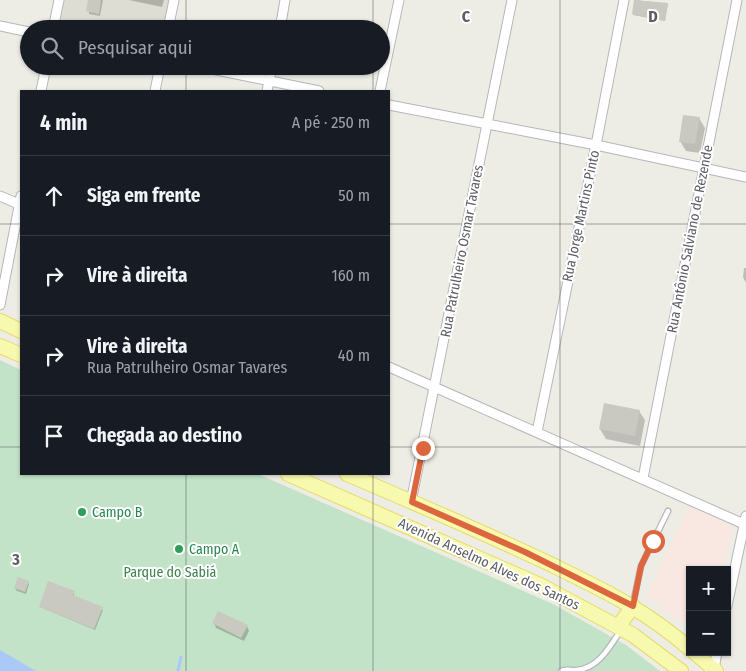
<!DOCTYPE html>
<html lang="pt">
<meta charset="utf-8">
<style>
:root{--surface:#171b24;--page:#242831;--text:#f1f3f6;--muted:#9ea1a6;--line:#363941}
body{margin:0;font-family:"Fira Sans Condensed",sans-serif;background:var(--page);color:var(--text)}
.controls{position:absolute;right:15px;bottom:15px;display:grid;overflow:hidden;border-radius:0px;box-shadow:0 1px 4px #0004}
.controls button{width:45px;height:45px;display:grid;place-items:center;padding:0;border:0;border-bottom:1px solid var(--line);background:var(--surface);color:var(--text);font:25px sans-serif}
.stop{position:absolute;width:15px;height:15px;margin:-11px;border:4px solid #dc663d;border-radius:50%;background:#fff}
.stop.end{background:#dc663d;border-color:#fff;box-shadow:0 1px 5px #0008}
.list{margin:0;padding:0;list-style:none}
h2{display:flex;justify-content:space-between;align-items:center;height:65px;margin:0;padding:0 20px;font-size:21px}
h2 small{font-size:16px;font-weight:400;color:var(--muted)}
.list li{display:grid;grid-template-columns:32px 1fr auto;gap:15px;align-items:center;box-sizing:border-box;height:80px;padding:0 20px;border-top:1px solid var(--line)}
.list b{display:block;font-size:19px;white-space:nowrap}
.list p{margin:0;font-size:16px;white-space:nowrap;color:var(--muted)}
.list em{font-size:16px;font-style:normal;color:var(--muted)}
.icon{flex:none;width:28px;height:28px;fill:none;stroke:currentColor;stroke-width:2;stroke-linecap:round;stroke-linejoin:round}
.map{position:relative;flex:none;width:746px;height:671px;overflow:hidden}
.search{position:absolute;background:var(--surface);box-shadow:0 1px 4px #0004;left:20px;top:20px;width:370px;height:55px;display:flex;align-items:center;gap:12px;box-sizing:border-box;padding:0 18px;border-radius:28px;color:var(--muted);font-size:19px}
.panel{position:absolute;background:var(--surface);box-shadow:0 1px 4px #0004;left:20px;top:90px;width:370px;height:385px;border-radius:0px}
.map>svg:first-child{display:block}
.education{fill:#ddddd3}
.medical{fill:#f9e8e2}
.green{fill:#c3e3c9}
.water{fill:#aac8f8}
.shadow{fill:#0003}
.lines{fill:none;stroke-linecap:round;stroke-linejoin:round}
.stream{stroke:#aac8f8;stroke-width:3}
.building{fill:#c9c8c1}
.lane-casing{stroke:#b5b6ba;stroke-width:7}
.street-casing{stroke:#b5b6ba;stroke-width:11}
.primary-casing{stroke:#e6da65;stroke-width:16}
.lane{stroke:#fff;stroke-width:4.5}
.street{stroke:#fff;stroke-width:9}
.primary{stroke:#f7f9af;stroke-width:14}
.route{stroke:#dc663d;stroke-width:6}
.grid{fill:none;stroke:#5c5e64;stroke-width:1;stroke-opacity:0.55}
.leisure-dot{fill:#2e9e5b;stroke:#fff;stroke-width:2}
.labels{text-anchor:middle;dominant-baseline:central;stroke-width:4;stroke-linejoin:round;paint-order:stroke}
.street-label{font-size:14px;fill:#5c5e64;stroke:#fff}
.leisure-label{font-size:14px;fill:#27864d;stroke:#fff;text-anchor:start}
.park-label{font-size:14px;fill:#3c834c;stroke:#fff}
.grid-label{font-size:16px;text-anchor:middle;font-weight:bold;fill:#5c5e64;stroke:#fff;stroke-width:4;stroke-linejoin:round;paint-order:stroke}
</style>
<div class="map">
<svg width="746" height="671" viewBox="0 0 746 671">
<rect width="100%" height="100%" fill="#eeede5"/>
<path class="education" d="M 61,0 L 173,0 L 167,29 L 55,29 Z"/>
<path class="medical" d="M 689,506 L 733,526 L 723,570 L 690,570 L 690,627 L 646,597 Z"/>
<path class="green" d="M 0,360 L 21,370 L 21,474 L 258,474 L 553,604 L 626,645 L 660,671 L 0,671 Z"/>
<path class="water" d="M 0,650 L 36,671 L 0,671 Z"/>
<path class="shadow" d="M 89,0 L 103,0 L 100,16 L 89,14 Z
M 129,0 L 164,0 L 162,7 Z
M 635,0 L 668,4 L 665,21 L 633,15 Z
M 699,118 L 705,128 L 700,153 L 686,151 L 680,141 Z
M 744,268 L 746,268 L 746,283 L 743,277 Z
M 639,411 L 645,420 L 640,446 L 606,439 L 600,429 Z
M 28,582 L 29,584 L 26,594 L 17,591 L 15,588 Z
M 74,592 L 74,596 L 103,610 L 95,630 L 40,607 Z
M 214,623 L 247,626 L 249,631 L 244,641 L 216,628 Z"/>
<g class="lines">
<path class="stream" d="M 178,671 L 181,657"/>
</g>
<path class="building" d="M 88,0 L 101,0 L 99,14 L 86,11 Z
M 634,0 L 668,3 L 665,21 L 632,14 Z
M 683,115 L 700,117 L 695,144 L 679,142 Z
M 604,403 L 640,410 L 635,436 L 599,429 Z
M 18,577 L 29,581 L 25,592 L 14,588 Z
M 48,581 L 75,591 L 73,595 L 103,607 L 94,629 L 39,607 Z
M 218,611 L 248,625 L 241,638 L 212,623 Z"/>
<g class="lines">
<defs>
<path id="lane" d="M 633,604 L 641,566 L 668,511
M 561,671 C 567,668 571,671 577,670 C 599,668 610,646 621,630"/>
<path id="street" d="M 0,26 L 29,32
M 53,29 L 59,0
M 168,29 L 174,0
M 280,29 L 285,0
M 197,66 L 319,91
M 41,91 L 46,66
M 155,91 L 160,66
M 267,91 L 272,66
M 380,91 L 399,0
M 389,105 L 596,145 L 746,177
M 0,196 L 21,205
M 0,305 L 21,196
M 389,367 L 746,525
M 537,432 L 596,145 L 624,0
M 643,478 L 737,0
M 411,502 L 512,0
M 727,606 L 746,516
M 714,669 L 717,652"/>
<path id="primary" d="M 0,321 L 21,331
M 0,346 L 21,355
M 288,474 L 542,586 L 633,635 L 681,671
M 347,474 C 415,503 483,532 550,564 C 603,590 644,609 690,649
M 618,627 L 633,606
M 694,652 L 716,671"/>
</defs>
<use href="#lane" class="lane-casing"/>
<use href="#street" class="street-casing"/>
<use href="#primary" class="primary-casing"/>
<use href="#lane" class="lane"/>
<use href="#street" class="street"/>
<use href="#primary" class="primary"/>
</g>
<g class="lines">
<path class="route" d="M 423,448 L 412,502 L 525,552 L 633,606 L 641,566 L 653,541"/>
</g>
<path class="grid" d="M 186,0 L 186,29M 373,0 L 373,29M 560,0 L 560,671M 186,66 L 186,91M 373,66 L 373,91M 0,224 L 21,224M 389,224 L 746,224M 0,447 L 21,447M 389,447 L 746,447M 186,474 L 186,671M 373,474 L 373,671"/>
<g class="leisure-dot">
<circle cx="82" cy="512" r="5"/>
<circle cx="179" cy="549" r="5"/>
</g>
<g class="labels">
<g class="street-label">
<text transform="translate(581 216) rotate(-78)">Rua Jorge Martins Pinto</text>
<text transform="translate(690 239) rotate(-79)">Rua Antônio Salviano de Rezende</text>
<text transform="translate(462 251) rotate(-79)">Rua Patrulheiro Osmar Tavares</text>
<text transform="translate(489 564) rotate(25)">Avenida Anselmo Alves dos Santos</text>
</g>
<g class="leisure-label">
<text x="92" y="512">Campo B</text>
<text x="189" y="549">Campo A</text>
</g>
<g class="park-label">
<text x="170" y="572">Parque do Sabiá</text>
</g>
</g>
<g class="grid-label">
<text x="466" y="22">C</text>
<text x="653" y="22">D</text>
<text x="16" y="565">3</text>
</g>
</svg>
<div class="controls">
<button>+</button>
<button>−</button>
</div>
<div class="stop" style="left:653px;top:541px"></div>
<div class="stop end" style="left:423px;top:448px"></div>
<div class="search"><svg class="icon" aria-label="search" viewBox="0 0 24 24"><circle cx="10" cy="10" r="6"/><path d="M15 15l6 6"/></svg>Pesquisar aqui</div>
<section class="panel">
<h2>4 min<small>A pé · 250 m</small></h2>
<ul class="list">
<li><svg class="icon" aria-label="ahead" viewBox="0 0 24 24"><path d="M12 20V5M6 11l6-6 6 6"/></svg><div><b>Siga em frente</b></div><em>50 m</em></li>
<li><svg class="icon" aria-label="right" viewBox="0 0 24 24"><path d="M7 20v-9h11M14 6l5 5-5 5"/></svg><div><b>Vire à direita</b></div><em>160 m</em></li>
<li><svg class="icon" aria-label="right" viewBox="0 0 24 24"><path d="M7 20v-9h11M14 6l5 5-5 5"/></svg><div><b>Vire à direita</b><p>Rua Patrulheiro Osmar Tavares</p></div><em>40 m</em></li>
<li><svg class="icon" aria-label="arrive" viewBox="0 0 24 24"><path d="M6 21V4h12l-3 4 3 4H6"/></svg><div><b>Chegada ao destino</b></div></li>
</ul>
</section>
</div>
